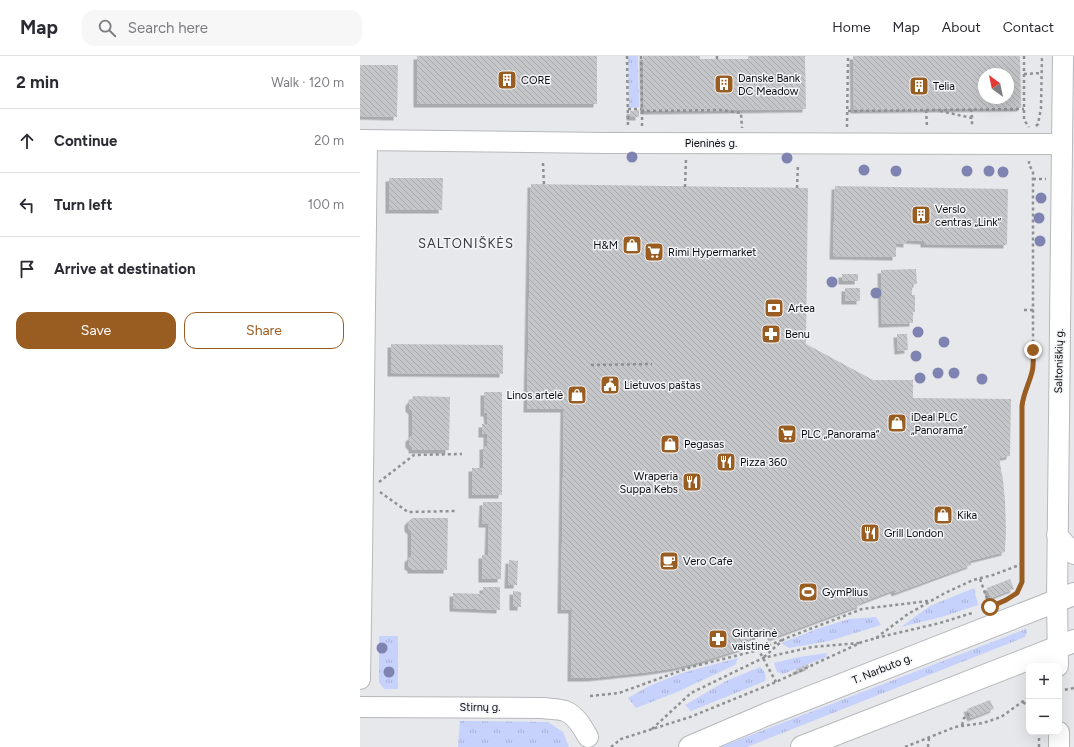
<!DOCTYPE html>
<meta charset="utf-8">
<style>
:root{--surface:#fff;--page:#f7f7f7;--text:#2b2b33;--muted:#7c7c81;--line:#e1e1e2;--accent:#9a5d21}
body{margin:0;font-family:Figtree,sans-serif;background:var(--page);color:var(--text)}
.controls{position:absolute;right:12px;bottom:12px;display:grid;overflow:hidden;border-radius:8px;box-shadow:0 4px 16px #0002}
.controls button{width:36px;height:36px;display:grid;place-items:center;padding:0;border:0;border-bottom:1px solid var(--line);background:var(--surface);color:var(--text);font:20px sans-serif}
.compass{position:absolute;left:618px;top:12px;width:36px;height:36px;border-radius:50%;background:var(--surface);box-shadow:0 4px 16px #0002;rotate:327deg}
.stop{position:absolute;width:12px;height:12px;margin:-9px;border:3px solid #9a5d21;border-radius:50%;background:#fff}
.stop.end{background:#9a5d21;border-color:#fff;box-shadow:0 1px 4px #0008}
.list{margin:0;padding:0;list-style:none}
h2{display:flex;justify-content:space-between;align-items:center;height:52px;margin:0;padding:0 16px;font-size:17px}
h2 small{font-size:13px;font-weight:400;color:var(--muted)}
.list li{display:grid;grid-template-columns:26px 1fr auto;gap:12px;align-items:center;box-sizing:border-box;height:64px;padding:0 16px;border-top:1px solid var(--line)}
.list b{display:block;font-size:15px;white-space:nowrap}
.list em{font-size:13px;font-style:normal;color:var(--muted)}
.actions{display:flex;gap:8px;padding:12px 16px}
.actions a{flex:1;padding:9px 0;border:1px solid var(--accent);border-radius:12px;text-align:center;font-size:14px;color:var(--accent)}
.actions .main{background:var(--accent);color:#fff}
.icon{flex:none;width:22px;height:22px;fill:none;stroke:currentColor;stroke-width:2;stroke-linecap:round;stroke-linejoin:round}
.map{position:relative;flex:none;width:714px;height:691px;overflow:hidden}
header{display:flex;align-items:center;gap:24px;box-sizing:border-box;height:56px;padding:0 20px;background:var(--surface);border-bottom:1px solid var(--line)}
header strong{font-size:19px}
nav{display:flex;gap:22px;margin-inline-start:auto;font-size:14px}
.search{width:280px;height:36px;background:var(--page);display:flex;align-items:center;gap:10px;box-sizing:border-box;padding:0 14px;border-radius:12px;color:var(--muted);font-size:15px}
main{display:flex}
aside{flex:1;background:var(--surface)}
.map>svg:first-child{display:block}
.grass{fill:url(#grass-tufts)}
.building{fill:url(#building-back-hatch);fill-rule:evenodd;filter:url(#shadow)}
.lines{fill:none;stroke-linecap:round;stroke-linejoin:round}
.minor-casing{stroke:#b7b8bb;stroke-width:22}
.major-casing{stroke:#b7b8bb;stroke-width:24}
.path{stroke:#8f9092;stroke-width:2.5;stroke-dasharray:3 3;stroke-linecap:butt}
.minor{stroke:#fff;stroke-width:20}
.major{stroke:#fff;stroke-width:22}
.tree{fill:#7f83b1}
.route{stroke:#9a5d21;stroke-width:5}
.labels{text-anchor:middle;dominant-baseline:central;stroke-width:3;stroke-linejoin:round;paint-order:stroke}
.poi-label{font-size:11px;fill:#0b0b0c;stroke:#f4f5f8;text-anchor:start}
.street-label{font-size:11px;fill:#0b0b0c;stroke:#f4f5f8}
.quarter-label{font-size:13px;letter-spacing:1px;fill:#393a3c;stroke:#f4f5f8}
</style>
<header>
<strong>Map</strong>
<div class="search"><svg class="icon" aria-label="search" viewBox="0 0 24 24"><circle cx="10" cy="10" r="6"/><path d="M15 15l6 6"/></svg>Search here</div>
<nav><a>Home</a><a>Map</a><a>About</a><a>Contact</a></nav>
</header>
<main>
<aside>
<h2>2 min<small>Walk · 120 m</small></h2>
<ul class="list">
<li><svg class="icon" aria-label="ahead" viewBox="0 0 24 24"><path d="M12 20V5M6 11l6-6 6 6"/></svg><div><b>Continue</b></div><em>20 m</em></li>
<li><svg class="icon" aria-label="left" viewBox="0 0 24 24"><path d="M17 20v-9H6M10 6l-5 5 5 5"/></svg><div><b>Turn left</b></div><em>100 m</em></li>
<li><svg class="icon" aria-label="arrive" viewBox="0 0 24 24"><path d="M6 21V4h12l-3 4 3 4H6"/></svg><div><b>Arrive at destination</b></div></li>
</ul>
<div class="actions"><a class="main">Save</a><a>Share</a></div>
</aside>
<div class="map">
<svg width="714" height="691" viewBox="0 0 714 691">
<defs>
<pattern id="grass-tufts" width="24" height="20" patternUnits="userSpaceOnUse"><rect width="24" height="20" fill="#c6d1fc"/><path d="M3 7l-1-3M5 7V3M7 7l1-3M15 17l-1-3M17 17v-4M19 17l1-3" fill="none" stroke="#a9b2d7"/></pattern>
<pattern id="building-back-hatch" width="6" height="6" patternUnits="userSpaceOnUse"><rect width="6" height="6" fill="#c5c6c9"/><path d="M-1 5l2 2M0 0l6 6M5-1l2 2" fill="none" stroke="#a8a9ab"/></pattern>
<filter id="shadow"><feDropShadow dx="-3.5" dy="3.5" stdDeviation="0" flood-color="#0004"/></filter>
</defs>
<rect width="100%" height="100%" fill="#e7e8eb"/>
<path class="grass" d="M 268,0 L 278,0 L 279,51 L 269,52 Z
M 614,532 L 618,549 L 585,560 L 541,571 L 570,550 Z
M 516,561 L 521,569 L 469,585 L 429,592 L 421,587 L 457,573 L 489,563 Z
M 666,573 L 667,576 L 665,581 L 387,691 L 360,691 L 663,574 Z
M 19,580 L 38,580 L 38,633 L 24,633 L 19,626 Z
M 467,597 L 466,601 L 423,618 L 417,616 L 414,607 L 439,601 Z
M 378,602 L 375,609 L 317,636 L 276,652 L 268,642 L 289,630 L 322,617 Z
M 400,611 C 404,614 407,620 405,625 L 331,655 L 325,649 L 366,625 Z
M 100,665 L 188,666 L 203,676 L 209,691 L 98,691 Z"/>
<path class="building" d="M 57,0 L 237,0 L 237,48 L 57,48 Z
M 283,0 L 340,0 L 340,3 L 388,3 L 388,0 L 445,0 L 446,53 L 284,55 Z
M 493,0 L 660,0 L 661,52 L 494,54 ZM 624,18 L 648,18 L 648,42 L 624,42 Z
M 0,9 L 38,9 L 37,61 L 0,60 Z
M 279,54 L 279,61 L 270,61 L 270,55 Z
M 29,122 L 83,122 L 82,154 L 29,154 Z
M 171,128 L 448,132 L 446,288 L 513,324 L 553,324 L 553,342 L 651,343 L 650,400 L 639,402 L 643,424 L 645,445 L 646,474 L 645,496 L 609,505 L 611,509 L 535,537 L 534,534 L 500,547 L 501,549 L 412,582 L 409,575 L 382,586 L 384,592 L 343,605 L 315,612 L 288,616 L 231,622 L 211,622 L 212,554 L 201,554 L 204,353 L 167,353 Z
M 475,130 L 648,133 L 647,189 L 564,188 L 564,185 L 547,184 L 547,188 L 536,187 L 536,201 L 473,200 Z
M 556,213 L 557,228 L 552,229 L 552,239 L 555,239 L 555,256 L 553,256 L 553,267 L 522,268 L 521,214 Z
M 482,218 L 498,218 L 498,225 L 482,225 Z
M 485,232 L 500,232 L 500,245 L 485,245 Z
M 537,278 L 547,278 L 548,294 L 538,295 Z
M 31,288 L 143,289 L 143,318 L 31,317 Z
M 124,336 L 142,336 L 142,439 L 112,439 L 112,412 L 123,412 L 123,390 L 127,390 L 127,378 L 122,378 L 122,368 L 128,368 L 127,357 L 124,357 Z
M 53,340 L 90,341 L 89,394 L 52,394 L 52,391 L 49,388 L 49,382 L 52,380 L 52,355 L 49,352 L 49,346 L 52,343 Z
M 123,446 L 142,446 L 141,523 L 122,523 L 122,499 L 128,499 L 129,468 L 122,468 Z
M 52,462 L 88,462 L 87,514 L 51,514 L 51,512 L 48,510 L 48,503 L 51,500 L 51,475 L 48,472 L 48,466 Z
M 149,504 L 158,505 L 157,529 L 148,529 Z
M 650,523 L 654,533 L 631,542 L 627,532 Z
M 123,531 L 140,531 L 140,554 L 93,552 L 93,537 L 123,538 Z
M 153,535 L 161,536 L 161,551 L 153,551 Z
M 448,608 L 449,611 L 436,616 L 436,613 Z
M 630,644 L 634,653 L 611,662 L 607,653 Z"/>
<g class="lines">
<defs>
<path id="minor" d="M 0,84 L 246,87 L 702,88
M 697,479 L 714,498
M 698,610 L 697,545 L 703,0
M 0,623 L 2,500 L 7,84
M 0,651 L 183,652 C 190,653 199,653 205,655 C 216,659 223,672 228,681
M 699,676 L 699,691"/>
<path id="major" d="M 330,691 L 405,659 L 714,538
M 442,691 L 714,585"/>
</defs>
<use href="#minor" class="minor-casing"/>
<use href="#major" class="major-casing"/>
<path class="path" d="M 267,0 L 268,71
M 281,0 L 282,55 L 362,54 L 381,57 L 382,72
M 664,0 L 664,64 L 669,71
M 357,3 L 357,0
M 664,18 L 682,17
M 268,53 L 281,53
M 611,53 L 612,62
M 566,54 L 567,71
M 282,55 L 282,71
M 488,55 L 664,53
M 580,55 L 612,62 L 612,71
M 676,70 L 678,68 L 681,52 L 682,0
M 487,71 L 488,0
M 183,107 L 184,129
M 673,123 L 686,123
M 325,131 L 326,103
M 437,132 L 438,108
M 664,254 L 673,254
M 231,309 L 292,308
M 19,426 L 54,399 L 102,398
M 20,436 L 48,456 L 95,455
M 620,523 L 630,551
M 648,543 L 657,537 L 662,526 L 662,350 C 664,336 671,323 673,310 L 673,115 L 669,109 L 669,105
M 393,581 L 397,591 L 416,626
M 516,582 L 580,567 L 612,557
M 404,601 L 424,583 L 502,553 L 568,545
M 699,635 L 714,632
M 230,640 L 259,637 L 331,611 L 399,594 L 424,583
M 663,646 L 669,651
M 602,669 L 604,662 L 609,658
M 292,673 L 331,637 L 403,602 L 452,591 L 499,587
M 679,676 L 679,691
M 251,691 L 261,683 L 330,661 L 416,626 L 502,586 L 516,582 L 548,558 L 585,537 L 613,524 L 633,519 L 662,508
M 545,691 L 595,671 L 623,667 L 641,661 L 669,641
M 568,691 L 569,682"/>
<use href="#minor" class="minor"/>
<use href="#major" class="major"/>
</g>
<g class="tree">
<circle cx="272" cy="101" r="5.5"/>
<circle cx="427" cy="102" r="5.5"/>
<circle cx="504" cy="114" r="5.5"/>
<circle cx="536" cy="115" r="5.5"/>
<circle cx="607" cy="115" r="5.5"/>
<circle cx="629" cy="115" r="5.5"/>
<circle cx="643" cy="116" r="5.5"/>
<circle cx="681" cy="142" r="5.5"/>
<circle cx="679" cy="162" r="5.5"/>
<circle cx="680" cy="185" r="5.5"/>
<circle cx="472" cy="226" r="5.5"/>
<circle cx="516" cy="237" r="5.5"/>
<circle cx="558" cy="276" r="5.5"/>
<circle cx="584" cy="286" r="5.5"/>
<circle cx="556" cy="300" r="5.5"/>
<circle cx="578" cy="317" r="5.5"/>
<circle cx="594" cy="317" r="5.5"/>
<circle cx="560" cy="322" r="5.5"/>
<circle cx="622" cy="323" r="5.5"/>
<circle cx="22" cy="592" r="5.5"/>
<circle cx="29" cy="616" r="5.5"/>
</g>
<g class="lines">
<path class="route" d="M 630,551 L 646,544 L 657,537 L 662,526 L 662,350 C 663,338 669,328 672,316 C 674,309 673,302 673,294"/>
</g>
<defs>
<symbol id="building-square" viewBox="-11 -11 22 22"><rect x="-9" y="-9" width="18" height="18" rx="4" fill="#9a5d21" stroke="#f4f5f8"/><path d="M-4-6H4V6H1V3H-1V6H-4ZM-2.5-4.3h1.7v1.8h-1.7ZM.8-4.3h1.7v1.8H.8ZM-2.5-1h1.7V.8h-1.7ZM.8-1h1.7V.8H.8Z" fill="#fff"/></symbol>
<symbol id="shop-square" viewBox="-11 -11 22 22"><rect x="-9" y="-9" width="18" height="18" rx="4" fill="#9a5d21" stroke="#f4f5f8"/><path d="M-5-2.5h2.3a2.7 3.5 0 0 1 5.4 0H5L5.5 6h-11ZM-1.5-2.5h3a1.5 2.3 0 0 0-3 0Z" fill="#fff"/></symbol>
<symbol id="supermarket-square" viewBox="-11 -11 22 22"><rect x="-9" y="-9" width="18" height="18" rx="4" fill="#9a5d21" stroke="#f4f5f8"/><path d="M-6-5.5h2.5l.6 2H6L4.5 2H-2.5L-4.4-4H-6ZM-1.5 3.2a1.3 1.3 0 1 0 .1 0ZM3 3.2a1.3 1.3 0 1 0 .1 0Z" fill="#fff"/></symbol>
<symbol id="bank-square" viewBox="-11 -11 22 22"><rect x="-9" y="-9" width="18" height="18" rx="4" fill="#9a5d21" stroke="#f4f5f8"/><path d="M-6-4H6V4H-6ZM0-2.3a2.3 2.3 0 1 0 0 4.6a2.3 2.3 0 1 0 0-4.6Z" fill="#fff"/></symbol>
<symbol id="pharmacy-square" viewBox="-11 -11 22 22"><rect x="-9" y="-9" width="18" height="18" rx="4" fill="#9a5d21" stroke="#f4f5f8"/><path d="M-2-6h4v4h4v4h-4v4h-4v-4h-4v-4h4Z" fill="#fff"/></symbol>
<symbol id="civic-square" viewBox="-11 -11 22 22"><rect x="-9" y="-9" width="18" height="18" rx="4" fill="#9a5d21" stroke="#f4f5f8"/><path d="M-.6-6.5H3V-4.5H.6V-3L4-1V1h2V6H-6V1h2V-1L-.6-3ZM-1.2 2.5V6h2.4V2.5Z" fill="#fff"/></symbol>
<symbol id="restaurant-square" viewBox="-11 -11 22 22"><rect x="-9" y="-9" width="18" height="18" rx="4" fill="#9a5d21" stroke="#f4f5f8"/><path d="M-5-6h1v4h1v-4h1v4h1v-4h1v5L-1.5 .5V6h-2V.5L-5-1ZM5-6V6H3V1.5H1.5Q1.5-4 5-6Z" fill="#fff"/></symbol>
<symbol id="cafe-square" viewBox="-11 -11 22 22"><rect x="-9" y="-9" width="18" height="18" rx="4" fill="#9a5d21" stroke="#f4f5f8"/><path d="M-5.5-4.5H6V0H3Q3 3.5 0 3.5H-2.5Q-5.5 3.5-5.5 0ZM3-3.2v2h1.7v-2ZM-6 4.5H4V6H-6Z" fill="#fff"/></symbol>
<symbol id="stadium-square" viewBox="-11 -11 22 22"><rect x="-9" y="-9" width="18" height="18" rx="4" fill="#9a5d21" stroke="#f4f5f8"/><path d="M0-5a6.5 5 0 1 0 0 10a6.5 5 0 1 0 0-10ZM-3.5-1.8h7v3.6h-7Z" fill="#fff"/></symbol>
</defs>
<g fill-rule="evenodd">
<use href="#building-square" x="136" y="13" width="22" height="22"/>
<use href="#building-square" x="353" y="17" width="22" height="22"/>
<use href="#building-square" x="548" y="19" width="22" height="22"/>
<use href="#building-square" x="550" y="148" width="22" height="22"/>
<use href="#shop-square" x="261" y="178" width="22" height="22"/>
<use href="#supermarket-square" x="283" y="185" width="22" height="22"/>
<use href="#bank-square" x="403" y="241" width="22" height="22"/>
<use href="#pharmacy-square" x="400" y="267" width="22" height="22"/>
<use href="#civic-square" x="239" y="318" width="22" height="22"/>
<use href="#shop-square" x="206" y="328" width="22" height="22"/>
<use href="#shop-square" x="526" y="356" width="22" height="22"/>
<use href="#supermarket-square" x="416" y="367" width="22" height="22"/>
<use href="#shop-square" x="299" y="377" width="22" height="22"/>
<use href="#restaurant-square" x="355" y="395" width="22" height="22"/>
<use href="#restaurant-square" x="321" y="415" width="22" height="22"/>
<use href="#shop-square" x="572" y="448" width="22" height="22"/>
<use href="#restaurant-square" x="499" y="466" width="22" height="22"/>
<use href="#cafe-square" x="298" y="494" width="22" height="22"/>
<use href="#stadium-square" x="437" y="525" width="22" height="22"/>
<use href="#pharmacy-square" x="347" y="572" width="22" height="22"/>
</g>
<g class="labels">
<g class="poi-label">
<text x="378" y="22">Danske Bank<tspan x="378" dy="13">DC Meadow</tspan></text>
<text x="161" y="24">CORE</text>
<text x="573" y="30">Telia</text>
<text x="575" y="153">Verslo<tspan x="575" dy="13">centras „Link“</tspan></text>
<text x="258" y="189" text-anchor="end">H&amp;M</text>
<text x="308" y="196">Rimi Hypermarket</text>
<text x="428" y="252">Artea</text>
<text x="425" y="278">Benu</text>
<text x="264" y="329">Lietuvos paštas</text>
<text x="203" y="339" text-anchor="end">Linos artelė</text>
<text x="551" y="361">iDeal PLC<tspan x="551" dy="13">„Panorama“</tspan></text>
<text x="441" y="378">PLC „Panorama“</text>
<text x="324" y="388">Pegasas</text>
<text x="380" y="406">Pizza 360</text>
<text x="318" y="420" text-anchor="end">Wraperia<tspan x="318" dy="13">Suppa Kebs</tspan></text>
<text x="597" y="459">Kika</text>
<text x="524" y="477">Grill London</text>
<text x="323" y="505">Vero Cafe</text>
<text x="462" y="536">GymPlius</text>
<text x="372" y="577">Gintarinė<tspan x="372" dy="13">vaistinė</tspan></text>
</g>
<g class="street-label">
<text x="351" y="87">Pieninės g.</text>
<text transform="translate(699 305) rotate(-89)">Saltoniškių g.</text>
<text transform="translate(522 613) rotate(-22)">T. Narbuto g.</text>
<text x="120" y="651">Stirnų g.</text>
</g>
<g class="quarter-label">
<text x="106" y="187">SALTONIŠKĖS</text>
</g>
</g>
</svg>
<div class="controls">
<button>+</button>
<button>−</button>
</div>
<svg class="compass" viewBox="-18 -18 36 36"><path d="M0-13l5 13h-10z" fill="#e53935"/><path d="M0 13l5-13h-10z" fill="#7c7c81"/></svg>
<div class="stop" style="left:630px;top:551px"></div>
<div class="stop end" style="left:673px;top:294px"></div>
</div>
</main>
